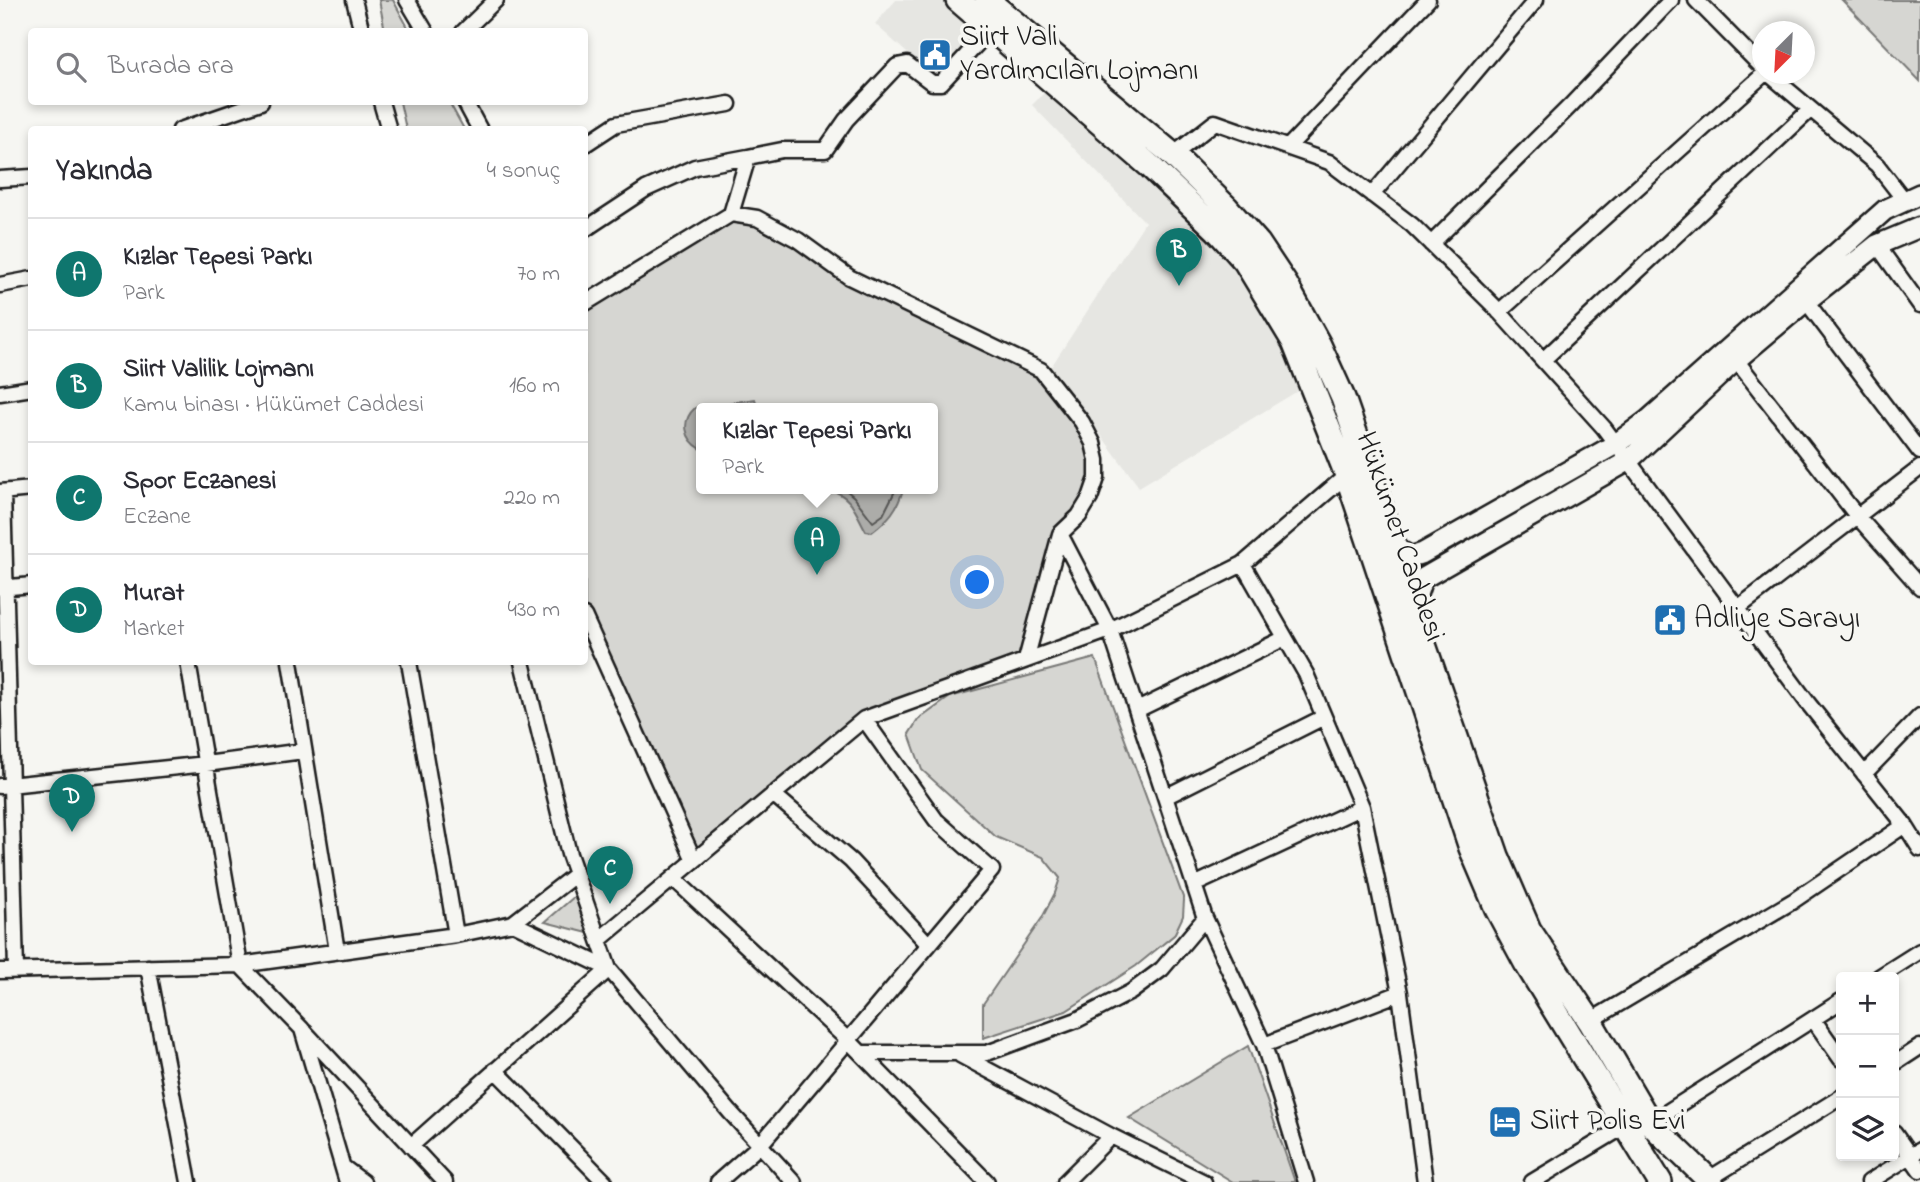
<!DOCTYPE html>
<html lang="tr">
<meta charset="utf-8">
<style>
:root{--surface:#fff;--page:#f7f7f7;--text:#2b2b33;--muted:#7c7c81;--line:#e1e1e2;--accent:#0f766e}
body{margin:0;font-family:"Indie Flower",sans-serif;background:var(--page);color:var(--text)}
.controls{position:absolute;right:21px;bottom:21px;display:grid;overflow:hidden;border-radius:7px;box-shadow:0 4px 10px #0003}
.controls button{width:63px;height:63px;display:grid;place-items:center;padding:0;border:0;border-bottom:2px solid var(--line);background:var(--surface);color:var(--text);font:35px sans-serif}
.compass{position:absolute;left:1752px;top:21px;width:63px;height:63px;border-radius:50%;background:var(--surface);box-shadow:0 4px 10px #0003;rotate:204deg}
.you{position:absolute;left:978px;top:583px;width:24px;height:24px;margin:-18px;border:5px solid #fff;border-radius:50%;background:#1a73e8;box-shadow:0 0 0 10px #1a73e833}
.badge{display:grid;place-items:center;width:46px;height:46px;border-radius:50%;background:var(--accent);color:#fff;font-size:23px;font-weight:700}
.pin{position:absolute;translate:-50% -58px;filter:drop-shadow(0 2px 4px #0008)}
.pin::after{content:'';position:absolute;top:37px;width:24px;height:21px;background:inherit;clip-path:polygon(0 0,100% 0,50% 100%)}
.popup{position:absolute;left:696px;top:403px;width:242px;height:91px;box-sizing:border-box;display:grid;place-content:center;border-radius:7px;background:var(--surface);filter:drop-shadow(0 2px 5px #0005);font-size:23px;white-space:nowrap;color:var(--muted)}
.popup b{font-size:26px;color:var(--text)}
.popup::after{content:'';position:absolute;left:50%;top:100%;margin-left:-14px;border:14px solid transparent;border-top-color:var(--surface)}
.list{margin:0;padding:0;list-style:none}
h2{display:flex;justify-content:space-between;align-items:center;height:91px;margin:0;padding:0 28px;font-size:30px}
h2 small{font-size:23px;font-weight:400;color:var(--muted)}
.list li{display:grid;grid-template-columns:46px 1fr auto;gap:21px;align-items:center;box-sizing:border-box;height:112px;padding:0 28px;border-top:2px solid var(--line)}
.list b{display:block;font-size:26px;white-space:nowrap}
.list p{margin:0;font-size:23px;white-space:nowrap;color:var(--muted)}
.list em{font-size:23px;font-style:normal;color:var(--muted)}
.icon{flex:none;width:38px;height:38px;fill:none;stroke:currentColor;stroke-width:2;stroke-linecap:round;stroke-linejoin:round}
.map{position:relative;flex:none;width:1920px;height:1182px;overflow:hidden}
.search{position:absolute;background:var(--surface);box-shadow:0 4px 10px #0003;left:28px;top:28px;width:560px;height:77px;display:flex;align-items:center;gap:18px;box-sizing:border-box;padding:0 24px;border-radius:7px;color:var(--muted);font-size:26px}
.panel{position:absolute;background:var(--surface);box-shadow:0 4px 10px #0003;left:28px;top:126px;width:560px;height:539px;border-radius:7px}
.map>svg:first-child{display:block}
.built{fill:#e6e6e2}
.green{fill:#d6d6d2;stroke:#797977;stroke-width:2;fill-rule:evenodd}
.water{fill:#acaca9;stroke:#727271;stroke-width:2}
.lines{fill:none;stroke-linecap:round;stroke-linejoin:round}
.shore{stroke:#565654;stroke-width:2}
.minor-casing{stroke:#1c1c1c;stroke-width:19}
.tertiary-casing{stroke:#1c1c1c;stroke-width:24}
.primary-casing{stroke:#1c1c1c;stroke-width:28}
.minor{stroke:#f6f6f2;stroke-width:14}
.tertiary{stroke:#f6f6f2;stroke-width:19}
.primary{stroke:#f6f6f2;stroke-width:23}
.labels{text-anchor:middle;dominant-baseline:central;stroke-width:7;stroke-linejoin:round;paint-order:stroke}
.poi-label{font-size:30px;fill:#1c1c1c;stroke:#f6f6f2;text-anchor:start}
.street-label{font-size:30px;fill:#1c1c1c;stroke:#f6f6f2}
</style>
<div class="map">
<svg width="1920" height="1182" viewBox="0 0 1920 1182">
<rect width="100%" height="100%" fill="#f6f6f2"/>
<filter id="ink" filterUnits="userSpaceOnUse"><feTurbulence type="fractalNoise" baseFrequency=".0143" numOctaves="2"/><feDisplacementMap in="SourceGraphic" scale="14" xChannelSelector="R" yChannelSelector="G"/><feConvolveMatrix kernelMatrix="1 2 1 2 8 2 1 2 1" color-interpolation-filters="sRGB"/></filter>
<g filter="url(#ink)">
<path class="built" d="M 896,0 L 950,0 L 983,30 L 938,81 L 875,24 Z
M 1051,86 L 1242,266 L 1306,386 L 1139,487 L 1051,367 L 1145,222 L 1032,105 Z"/>
<path class="green" d="M 379,0 L 393,0 L 410,31 L 385,31 Z
M 1842,0 L 1920,0 L 1920,81 Z
M 400,102 L 449,102 L 464,129 L 406,129 Z
M 731,214 L 757,218 L 849,277 L 1041,370 L 1082,422 L 1097,478 L 1060,534 L 1026,660 L 864,719 L 694,860 L 585,616 L 584,304 ZM 702,409 L 932,409 L 932,489 L 702,489 Z
M 1095,658 L 1184,900 L 1183,916 L 1174,935 L 1136,966 L 1066,1011 L 983,1038 L 983,1004 L 1042,918 L 1055,893 L 1060,878 L 1043,857 L 996,837 L 922,770 L 909,734 L 918,720 L 950,697 Z
M 575,896 L 588,933 L 545,922 Z
M 1248,1046 L 1295,1182 L 1233,1182 L 1129,1118 Z"/>
<path class="water" d="M 755,399 L 758,409 L 702,409 L 701,449 C 684,439 681,421 695,408 Z
M 829,489 L 903,489 C 898,509 888,520 872,532 L 866,531 C 855,512 853,497 829,489 Z"/>
<g class="lines">
<path class="shore" d="M 845,489 L 854,497 L 873,522 L 883,515 L 896,489"/>
<defs>
<path id="minor" d="M 354,0 L 362,32
M 407,0 L 426,32
M 1696,0 L 1762,67
M 463,32 L 496,0
M 1769,74 L 1877,165 L 1905,201
M 381,102 L 389,130
M 465,102 L 480,130
M 180,130 L 261,102
M 584,145 L 616,124 L 729,104
M 1288,147 L 1428,0
M 1173,155 L 1215,122 L 1329,162 L 1412,225 L 1493,305 L 1604,428 L 1807,702 L 1905,825 L 1920,849
M 748,157 L 782,150 L 825,150 L 846,120 L 897,66 L 907,64 L 932,83 L 941,83 L 990,30
M 0,179 L 32,177
M 1372,195 L 1536,0
M 584,230 L 646,189 L 695,167 L 748,157 L 731,214
M 1431,244 L 1570,106 L 1671,0
M 1877,245 L 1920,305
M 0,285 L 32,279
M 1806,301 L 1920,452
M 584,304 L 731,214 L 757,218 L 798,240 L 849,277 L 1041,370 L 1082,422 L 1093,443 L 1097,460 L 1097,478 L 1090,498 L 1079,516 L 1060,534 L 1026,660
M 1499,312 L 1764,74
M 1543,360 L 1810,110
M 1736,360 L 1857,516 L 1920,587
M 0,393 L 32,388
M 0,492 L 32,489
M 3,492 L 16,970
M 1060,534 L 1110,630 L 1243,564 L 1306,674 L 1362,807 L 1194,885
M 1243,564 L 1347,475
M 0,588 L 32,585
M 1738,608 L 1920,468
M 584,616 L 694,860
M 188,662 L 240,965 L 302,1029 L 347,1182
M 290,662 L 337,951
M 409,662 L 456,935
M 522,662 L 569,854 L 609,969 L 730,1112 L 794,1182
M 1137,710 L 1285,638
M 1864,774 L 1920,716
M 0,786 L 206,764 L 303,751
M 773,794 L 851,861 L 929,945
M 1165,797 L 1324,717
M 1362,807 L 1400,993 L 1425,1182
M 673,878 L 849,1041 L 987,1182
M 513,923 L 609,969
M 599,940 L 864,719 L 1110,630 L 1205,918 L 1264,1045 L 1306,1182
M 148,967 L 189,1182
M 0,971 L 240,965 L 456,935 L 513,923 L 576,874
M 1879,977 L 1920,951
M 1813,1019 L 1841,1001
M 1590,1021 L 1793,901 L 1905,825
M 305,1032 L 445,1182
M 1264,1045 L 1400,993
M 861,1053 L 987,1053 L 1077,1020 L 1131,992 L 1162,969 L 1205,918
M 960,1055 L 1111,1136 L 1204,1182
M 1894,1064 L 1920,1047
M 495,1070 L 605,1182
M 1650,1123 L 1813,1019 L 1841,1059
M 1894,1133 L 1920,1170
M 411,1146 L 609,969
M 343,1167 L 363,1182
M 1709,1179 L 1841,1097
M 718,1182 L 760,1145 L 992,870 L 936,820 L 864,719
M 1065,1182 L 1111,1136
M 1532,1182 L 1625,1126
M 1869,1182 L 1920,1150"/>
<path id="tertiary" d="M 1395,548 L 1411,557 L 1423,553 L 1616,444 L 1647,421 L 1885,210 L 1920,194
M 1412,610 L 1422,579 L 1628,461 L 1736,360 L 1806,301 L 1877,245 L 1920,227"/>
<path id="primary" d="M 958,0 L 1151,167 L 1217,230 L 1245,261 L 1294,342 L 1347,475 L 1471,848 L 1497,909 L 1526,963 L 1660,1182
M 987,0 L 1173,155 L 1227,208 L 1258,243 L 1286,285 L 1319,345 L 1343,398 L 1395,548 L 1412,610 L 1497,856 L 1529,930 L 1590,1021 L 1650,1123 L 1711,1182"/>
</defs>
<use href="#minor" class="minor-casing"/>
<use href="#tertiary" class="tertiary-casing"/>
<use href="#primary" class="primary-casing"/>
<use href="#minor" class="minor"/>
<use href="#tertiary" class="tertiary"/>
<use href="#primary" class="primary"/>
</g>
</g>
<defs>
<symbol id="civic-square" viewBox="-11 -11 22 22"><rect x="-9" y="-9" width="18" height="18" rx="4" fill="#1f6fb2" stroke="#f6f6f2"/><path d="M-.6-6.5H3V-4.5H.6V-3L4-1V1h2V6H-6V1h2V-1L-.6-3ZM-1.2 2.5V6h2.4V2.5Z" fill="#fff"/></symbol>
<symbol id="hotel-square" viewBox="-11 -11 22 22"><rect x="-9" y="-9" width="18" height="18" rx="4" fill="#1f6fb2" stroke="#f6f6f2"/><path d="M-6-4.5h1.5V1H6V5H4.5V3h-9V5H-6ZM-4 0a1.8 1.8 0 1 1 3.6 0ZM.5 0V-2.5h3Q6-2.5 6 0Z" fill="#fff"/></symbol>
</defs>
<g fill-rule="evenodd">
<use href="#civic-square" x="916" y="36" width="38" height="38"/>
<use href="#civic-square" x="1651" y="601" width="38" height="38"/>
<use href="#hotel-square" x="1486" y="1103" width="38" height="38"/>
</g>
<g class="labels">
<g class="poi-label">
<text x="960" y="38">Siirt Vali<tspan x="960" dy="34">Yardımcıları Lojmanı</tspan></text>
<text x="1694" y="620">Adliye Sarayı</text>
<text x="1530" y="1122">Siirt Polis Evi</text>
</g>
<g class="street-label">
<text transform="translate(1399 537) rotate(71)">Hükümet Caddesi</text>
</g>
</g>
</svg>
<div class="controls">
<button>+</button>
<button>−</button>
<button><svg class="icon" aria-label="layers" viewBox="0 0 24 24"><path d="M12 4l9 5-9 5-9-5zM3 14l9 5 9-5"/></svg></button>
</div>
<svg class="compass" viewBox="-18 -18 36 36"><path d="M0-13l5 13h-10z" fill="#e53935"/><path d="M0 13l5-13h-10z" fill="#7c7c81"/></svg>
<div class="you"></div>
<div class="pin badge" style="left:817px;top:575px">A</div>
<div class="popup"><b>Kızlar Tepesi Parkı</b>Park</div>
<div class="pin badge" style="left:1179px;top:286px">B</div>
<div class="pin badge" style="left:610px;top:904px">C</div>
<div class="pin badge" style="left:72px;top:832px">D</div>
<div class="search"><svg class="icon" aria-label="search" viewBox="0 0 24 24"><circle cx="10" cy="10" r="6"/><path d="M15 15l6 6"/></svg>Burada ara</div>
<section class="panel">
<h2>Yakında<small>4 sonuç</small></h2>
<ul class="list">
<li><span class="badge">A</span><div><b>Kızlar Tepesi Parkı</b><p>Park</p></div><em>70 m</em></li>
<li><span class="badge">B</span><div><b>Siirt Valilik Lojmanı</b><p>Kamu binası · Hükümet Caddesi</p></div><em>160 m</em></li>
<li><span class="badge">C</span><div><b>Spor Eczanesi</b><p>Eczane</p></div><em>220 m</em></li>
<li><span class="badge">D</span><div><b>Murat</b><p>Market</p></div><em>430 m</em></li>
</ul>
</section>
</div>
